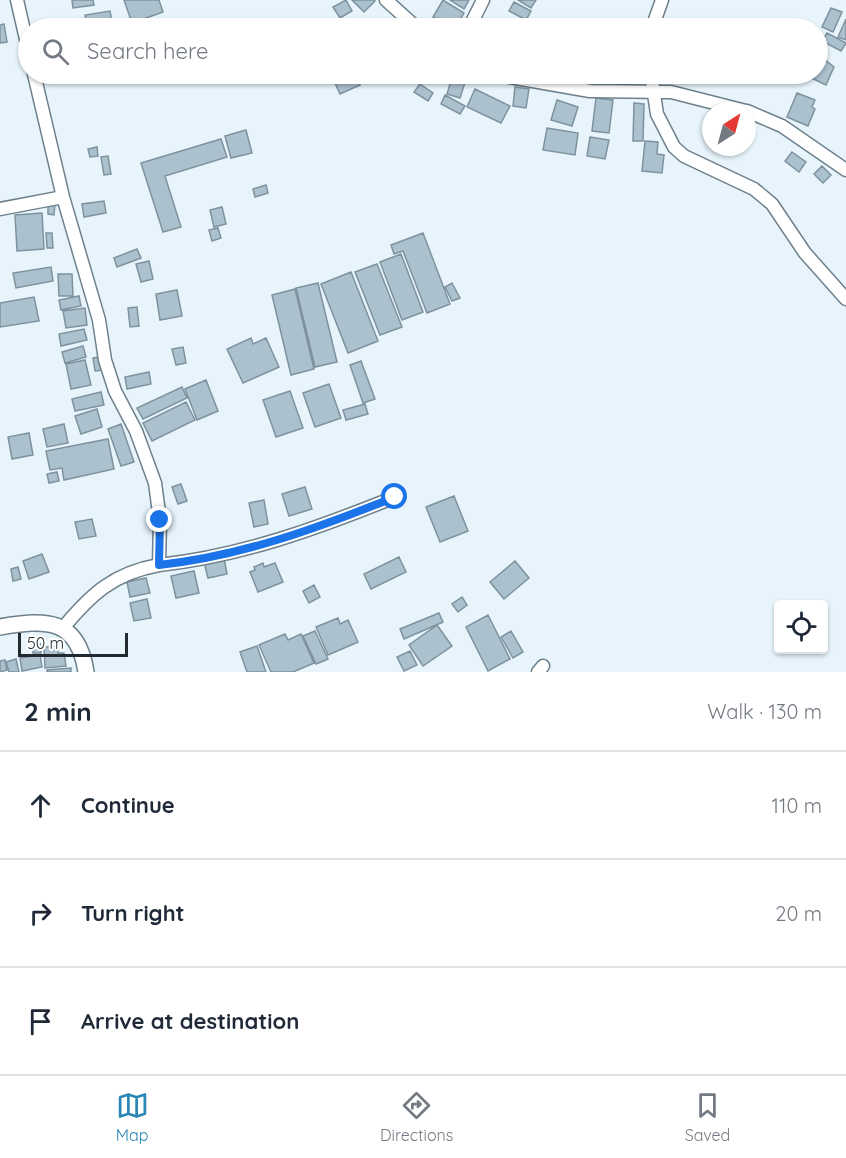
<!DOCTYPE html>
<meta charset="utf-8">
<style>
:root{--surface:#fff;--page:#f6f6f7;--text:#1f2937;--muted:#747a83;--line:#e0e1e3;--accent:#2c87b4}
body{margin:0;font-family:Quicksand,sans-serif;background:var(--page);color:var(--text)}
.controls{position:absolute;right:18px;bottom:18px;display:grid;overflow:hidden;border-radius:6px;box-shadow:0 2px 4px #0004}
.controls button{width:54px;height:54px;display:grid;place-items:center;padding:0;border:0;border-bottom:2px solid var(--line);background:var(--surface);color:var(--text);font:30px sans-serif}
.compass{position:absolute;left:702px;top:102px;width:54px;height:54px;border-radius:50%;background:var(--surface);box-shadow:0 2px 4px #0004;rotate:36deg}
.scale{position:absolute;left:18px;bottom:15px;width:110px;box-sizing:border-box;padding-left:6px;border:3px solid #222a2f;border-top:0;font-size:16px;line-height:21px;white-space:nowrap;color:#222a2f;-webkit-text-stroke:4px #fff;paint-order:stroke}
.stop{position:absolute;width:18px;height:18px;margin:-14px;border:4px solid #1a73e8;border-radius:50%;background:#fff}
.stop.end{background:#1a73e8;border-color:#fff;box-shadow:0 2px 6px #0008}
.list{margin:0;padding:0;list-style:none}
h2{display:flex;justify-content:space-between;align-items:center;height:78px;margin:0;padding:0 24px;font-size:26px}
h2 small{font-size:20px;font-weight:400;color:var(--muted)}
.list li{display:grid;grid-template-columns:39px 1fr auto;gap:18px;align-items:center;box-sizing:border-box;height:108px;padding:0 24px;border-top:2px solid var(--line)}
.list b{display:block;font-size:22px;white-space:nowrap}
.list em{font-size:20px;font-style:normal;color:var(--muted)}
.icon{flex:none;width:33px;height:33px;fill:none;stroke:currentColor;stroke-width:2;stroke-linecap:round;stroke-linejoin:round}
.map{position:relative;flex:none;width:846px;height:672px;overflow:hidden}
.search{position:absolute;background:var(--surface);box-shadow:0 2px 4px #0004;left:18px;right:18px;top:18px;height:66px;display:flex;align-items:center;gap:15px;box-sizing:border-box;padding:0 21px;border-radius:33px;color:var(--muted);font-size:22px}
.sheet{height:402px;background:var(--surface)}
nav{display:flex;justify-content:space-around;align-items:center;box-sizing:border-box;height:84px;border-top:2px solid var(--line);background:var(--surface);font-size:16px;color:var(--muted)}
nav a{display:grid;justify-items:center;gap:3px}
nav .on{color:var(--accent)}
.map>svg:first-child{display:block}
.building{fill:#acc1ce;stroke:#7e929e;stroke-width:1.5}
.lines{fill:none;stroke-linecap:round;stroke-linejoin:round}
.minor-casing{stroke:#6d808c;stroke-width:15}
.tertiary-casing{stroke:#6d808c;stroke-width:18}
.minor{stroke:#fff;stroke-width:12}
.tertiary{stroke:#fff;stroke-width:15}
.route{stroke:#1a73e8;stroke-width:8}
</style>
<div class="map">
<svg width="846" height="672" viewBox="0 0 846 672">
<rect width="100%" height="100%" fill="#e7f4fc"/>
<path class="building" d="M 72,0 L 93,0 L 94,5 L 73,8 Z
M 124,0 L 159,0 L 163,12 L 132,23 Z
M 346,0 L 352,11 L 340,18 L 333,7 Z
M 352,0 L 374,0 L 375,1 L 364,12 Z
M 443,0 L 464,13 L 455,28 L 433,17 Z
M 450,0 L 469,0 L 464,9 Z
M 518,0 L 536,0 L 531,8 Z
M 514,2 L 531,11 L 526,20 L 509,11 Z
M 831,8 L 842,12 L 833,32 L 822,27 Z
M 110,11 L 113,28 L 87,28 L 85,15 Z
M 846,19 L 846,40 L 838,37 Z
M 4,24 L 7,42 L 0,43 L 0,25 Z
M 827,33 L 846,43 L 841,51 L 822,41 Z
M 819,55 L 834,67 L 826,85 L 803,74 L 818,74 Z
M 331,74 L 355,74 L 360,85 L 340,94 Z
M 453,74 L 467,76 L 460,98 L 447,94 Z
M 587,74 L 609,74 L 608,80 L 587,76 Z
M 420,84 L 433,93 L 428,101 L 414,92 Z
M 515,87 L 529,89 L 526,108 L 513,106 Z
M 475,89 L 510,106 L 501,123 L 467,107 Z
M 797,93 L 815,100 L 812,107 L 815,109 L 808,126 L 787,117 Z
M 445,95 L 465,106 L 460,114 L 441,104 Z
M 596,98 L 613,100 L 609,133 L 592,131 Z
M 557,100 L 578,107 L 572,126 L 551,120 Z
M 634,103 L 644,104 L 643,141 L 633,141 Z
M 547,128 L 578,133 L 575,155 L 543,150 Z
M 246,130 L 252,153 L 231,158 L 225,136 Z
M 590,137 L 609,140 L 605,159 L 587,156 Z
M 221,139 L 227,157 L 165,176 L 181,227 L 163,232 L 141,163 Z
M 645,141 L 658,142 L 657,154 L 664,155 L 662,173 L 642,171 Z
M 97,147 L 98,156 L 90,157 L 88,149 Z
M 792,152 L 806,162 L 799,172 L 785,161 Z
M 108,156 L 111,174 L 104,175 L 101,157 Z
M 822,166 L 831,175 L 823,183 L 814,174 Z
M 266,185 L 268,193 L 255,197 L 253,189 Z
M 104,201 L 106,213 L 84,217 L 82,204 Z
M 48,204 L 55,204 L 54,215 L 48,214 Z
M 222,207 L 226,224 L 214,227 L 210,210 Z
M 42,213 L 44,249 L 17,251 L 15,215 Z
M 218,228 L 221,238 L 212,241 L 209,230 Z
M 46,233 L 52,233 L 53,248 L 47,248 Z
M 423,233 L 450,304 L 427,313 L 403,251 L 394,254 L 391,245 Z
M 137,249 L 141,258 L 117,267 L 114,258 Z
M 401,254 L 423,312 L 402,320 L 380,262 Z
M 149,261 L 153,279 L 141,282 L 136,264 Z
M 377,264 L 402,327 L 380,335 L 355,272 Z
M 51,267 L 53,281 L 16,288 L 13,273 Z
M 351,272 L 378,341 L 348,353 L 321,284 Z
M 58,274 L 72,274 L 73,296 L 59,296 Z
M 318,283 L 337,362 L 315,367 L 296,288 Z
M 452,283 L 460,298 L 452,301 L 445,287 Z
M 295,289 L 314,369 L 291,375 L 272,295 Z
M 177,290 L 182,316 L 160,320 L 156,294 Z
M 79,296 L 81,306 L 61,310 L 59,300 Z
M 34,297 L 39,321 L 0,327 L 0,303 Z
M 137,307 L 139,326 L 130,327 L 128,308 Z
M 85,308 L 87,325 L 66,328 L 63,311 Z
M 84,329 L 87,340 L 61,346 L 59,334 Z
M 251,338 L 253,344 L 266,338 L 279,367 L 243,383 L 227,349 Z
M 83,346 L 86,357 L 65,363 L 62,352 Z
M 183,347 L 186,363 L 176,365 L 172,349 Z
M 100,357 L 103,370 L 95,371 L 93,358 Z
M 85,360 L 91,385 L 71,389 L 66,364 Z
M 361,361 L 375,399 L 363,403 L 350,365 Z
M 149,372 L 151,384 L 127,389 L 125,377 Z
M 206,380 L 218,411 L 197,420 L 185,389 Z
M 329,384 L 341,418 L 315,427 L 303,393 Z
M 182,387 L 187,398 L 143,419 L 137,408 Z
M 290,391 L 303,428 L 276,437 L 263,400 Z
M 101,392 L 104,405 L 75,411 L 72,399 Z
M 186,402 L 195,420 L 152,441 L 143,423 Z
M 365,404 L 368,414 L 346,420 L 343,410 Z
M 97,409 L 102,427 L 81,434 L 75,416 Z
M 64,424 L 68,443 L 47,447 L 43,429 Z
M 121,424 L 134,462 L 121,466 L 108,429 Z
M 29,433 L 33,455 L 12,459 L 8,437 Z
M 108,439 L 114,469 L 64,480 L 62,468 L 50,470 L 46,451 Z
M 57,472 L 59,481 L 49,483 L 47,474 Z
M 181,484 L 187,501 L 178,504 L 172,487 Z
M 305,487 L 312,509 L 289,516 L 282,494 Z
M 454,496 L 468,531 L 440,542 L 426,507 Z
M 264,500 L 268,524 L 254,527 L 249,503 Z
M 92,519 L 96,536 L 79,539 L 75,522 Z
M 42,554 L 49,572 L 29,579 L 23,561 Z
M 399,557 L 406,572 L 371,589 L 364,574 Z
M 224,558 L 227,574 L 208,578 L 204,562 Z
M 515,561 L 529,578 L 504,599 L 490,582 Z
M 263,563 L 264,567 L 275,563 L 283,582 L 258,592 L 250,572 L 255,570 L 254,567 Z
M 18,567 L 21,579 L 13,581 L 11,569 Z
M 194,571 L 199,593 L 176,598 L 171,576 Z
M 146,578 L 150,593 L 130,597 L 127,582 Z
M 314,585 L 320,597 L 309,603 L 303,591 Z
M 462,597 L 467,605 L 458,612 L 452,604 Z
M 147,599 L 151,618 L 134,621 L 130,603 Z
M 439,613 L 443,622 L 404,639 L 400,629 Z
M 488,615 L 510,659 L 488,671 L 466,627 Z
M 338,618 L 340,624 L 348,620 L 358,642 L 328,655 L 316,627 Z
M 437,625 L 452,646 L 423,666 L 409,645 Z
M 315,631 L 328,659 L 316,664 L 303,636 Z
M 511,631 L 523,652 L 513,658 L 501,637 Z
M 285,634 L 288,640 L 301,634 L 314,663 L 293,672 L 271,672 L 259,645 Z
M 33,644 L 41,644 L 41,653 L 33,653 Z
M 58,646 L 58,653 L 64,653 L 66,666 L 45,668 L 44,647 Z
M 257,646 L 266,672 L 247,672 L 240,652 Z
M 410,651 L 417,665 L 404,671 L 397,657 Z
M 40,655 L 42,667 L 22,671 L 20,658 Z
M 16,659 L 19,672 L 9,672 L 6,662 Z
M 5,660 L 7,670 L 0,672 L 0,661 Z
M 71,668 L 71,672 L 47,672 L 47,670 Z"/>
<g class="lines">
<defs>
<path id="minor" d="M 17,0 L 28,48
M 386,0 L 417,28
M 469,28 L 483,0
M 652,28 L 662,0
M 34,74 L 63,197 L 99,320 L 105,360 L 115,391 L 136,431 L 155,483 L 160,520 L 159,565 C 114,573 91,594 63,628
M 492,74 L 590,91 L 671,92 L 746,111
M 651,74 L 657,114 L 674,147 L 684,156 L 754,189 L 772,204 L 805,253 L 846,299
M 747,111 L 782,126 L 846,170
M 0,209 L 63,197
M 159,565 C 242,556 318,528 395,497
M 538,672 L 543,666"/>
<path id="tertiary" d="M 0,627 C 46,619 78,618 86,672"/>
</defs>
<use href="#minor" class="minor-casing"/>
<use href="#tertiary" class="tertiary-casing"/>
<use href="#minor" class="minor"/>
<use href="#tertiary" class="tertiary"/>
</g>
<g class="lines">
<path class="route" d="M 160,520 L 159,565 C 242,556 318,528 395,497"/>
</g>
</svg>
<div class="controls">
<button><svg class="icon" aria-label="locate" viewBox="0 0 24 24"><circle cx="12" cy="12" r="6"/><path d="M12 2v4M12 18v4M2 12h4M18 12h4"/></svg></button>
</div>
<svg class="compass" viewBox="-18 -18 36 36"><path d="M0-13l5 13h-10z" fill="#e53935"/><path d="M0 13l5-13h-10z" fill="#747a83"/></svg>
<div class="scale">50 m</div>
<div class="stop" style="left:395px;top:497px"></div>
<div class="stop end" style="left:160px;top:520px"></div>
<div class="search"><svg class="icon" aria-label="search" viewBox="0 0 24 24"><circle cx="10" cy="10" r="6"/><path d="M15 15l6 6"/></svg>Search here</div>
</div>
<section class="sheet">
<h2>2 min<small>Walk · 130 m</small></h2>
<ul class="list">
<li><svg class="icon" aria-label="ahead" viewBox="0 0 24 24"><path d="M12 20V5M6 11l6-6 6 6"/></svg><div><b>Continue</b></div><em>110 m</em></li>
<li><svg class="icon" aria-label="right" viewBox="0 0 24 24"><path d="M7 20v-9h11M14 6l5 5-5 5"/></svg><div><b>Turn right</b></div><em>20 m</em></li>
<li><svg class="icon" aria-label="arrive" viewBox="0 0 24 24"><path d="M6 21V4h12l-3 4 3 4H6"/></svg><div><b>Arrive at destination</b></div></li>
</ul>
</section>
<nav>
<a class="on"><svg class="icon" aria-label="map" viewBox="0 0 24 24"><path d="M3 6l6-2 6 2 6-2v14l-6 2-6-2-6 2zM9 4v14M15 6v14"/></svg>Map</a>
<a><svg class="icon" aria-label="directions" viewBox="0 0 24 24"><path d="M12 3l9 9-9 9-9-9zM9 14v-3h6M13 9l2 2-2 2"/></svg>Directions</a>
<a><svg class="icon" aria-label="saved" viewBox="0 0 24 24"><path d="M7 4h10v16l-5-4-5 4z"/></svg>Saved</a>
</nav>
